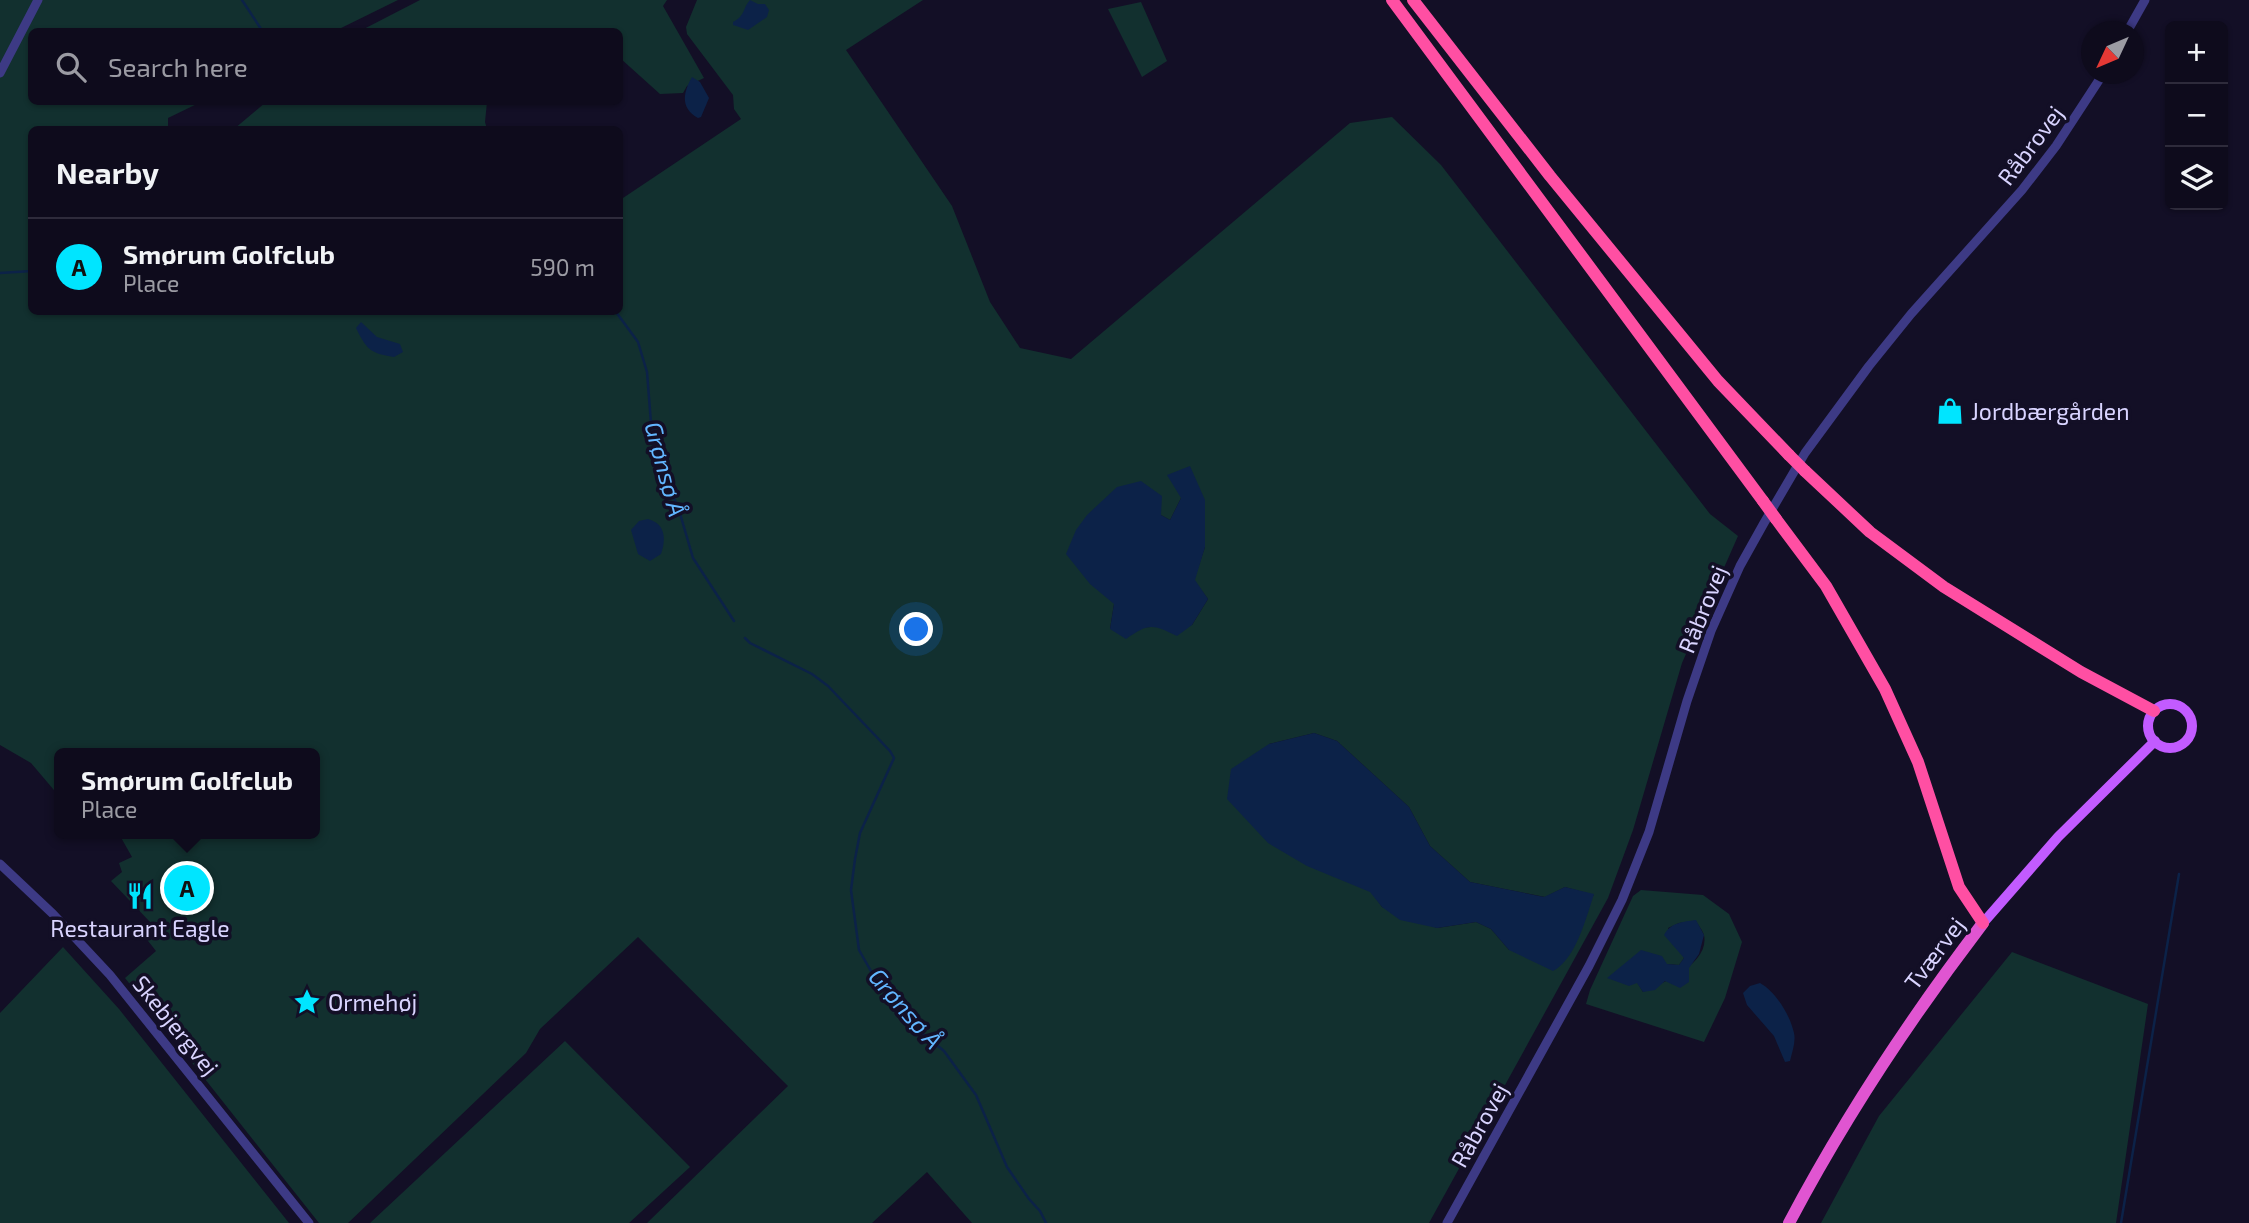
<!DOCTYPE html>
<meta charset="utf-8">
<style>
:root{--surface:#0e0b1c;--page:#1c1929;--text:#f1f3f6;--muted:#9b9ba3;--line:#2e2b3b;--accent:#00e5ff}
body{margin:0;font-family:"Exo 2",sans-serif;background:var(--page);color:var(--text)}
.controls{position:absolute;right:21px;top:21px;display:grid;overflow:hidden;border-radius:10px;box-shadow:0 2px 5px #0004}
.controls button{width:63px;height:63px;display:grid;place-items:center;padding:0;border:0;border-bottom:2px solid var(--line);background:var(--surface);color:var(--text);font:35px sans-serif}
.compass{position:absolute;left:2081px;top:21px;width:63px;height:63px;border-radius:50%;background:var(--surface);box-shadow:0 2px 5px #0004;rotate:226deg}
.you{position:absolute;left:917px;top:630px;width:24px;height:24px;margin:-18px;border:5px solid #fff;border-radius:50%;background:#1a73e8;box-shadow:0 0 0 10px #1a73e833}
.badge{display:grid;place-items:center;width:46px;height:46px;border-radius:50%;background:var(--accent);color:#111;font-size:23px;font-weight:700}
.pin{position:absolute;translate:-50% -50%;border:4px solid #fff;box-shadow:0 2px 7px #0006}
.popup{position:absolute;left:54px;top:748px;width:266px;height:91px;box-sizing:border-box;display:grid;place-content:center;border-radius:10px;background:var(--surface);filter:drop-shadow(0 2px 5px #0005);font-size:23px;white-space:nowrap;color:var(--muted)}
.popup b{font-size:26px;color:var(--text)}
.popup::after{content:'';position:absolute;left:50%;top:100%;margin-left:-14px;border:14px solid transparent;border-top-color:var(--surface)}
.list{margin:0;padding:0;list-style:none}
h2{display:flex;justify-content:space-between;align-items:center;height:91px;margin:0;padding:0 28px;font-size:30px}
h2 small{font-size:23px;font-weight:400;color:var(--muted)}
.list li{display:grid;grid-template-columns:46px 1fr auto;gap:21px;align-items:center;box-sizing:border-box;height:98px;padding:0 28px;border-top:2px solid var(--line)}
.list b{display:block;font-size:26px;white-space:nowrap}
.list p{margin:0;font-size:23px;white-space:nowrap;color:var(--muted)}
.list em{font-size:23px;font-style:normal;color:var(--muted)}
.icon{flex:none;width:38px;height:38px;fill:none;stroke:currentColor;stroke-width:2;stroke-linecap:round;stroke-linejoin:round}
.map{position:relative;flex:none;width:2249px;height:1223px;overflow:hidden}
.search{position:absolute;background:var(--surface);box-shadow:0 2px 5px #0004;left:28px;top:28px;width:595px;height:77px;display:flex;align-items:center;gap:18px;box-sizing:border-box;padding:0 24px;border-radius:10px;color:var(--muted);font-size:26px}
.panel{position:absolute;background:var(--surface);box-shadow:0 2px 5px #0004;left:28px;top:126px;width:595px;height:189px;border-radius:10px}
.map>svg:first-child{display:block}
.green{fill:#12302f;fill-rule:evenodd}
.water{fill:#0c2248}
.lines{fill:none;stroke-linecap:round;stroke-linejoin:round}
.stream{stroke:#0c2248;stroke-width:2.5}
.tertiary{stroke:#3d3a85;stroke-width:9}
.primary{stroke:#c25bff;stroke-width:10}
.trunk{stroke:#e055d1;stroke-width:12}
.motorway{stroke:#ff4fa3;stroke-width:12}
.motorway-bridge{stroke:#ff4fa3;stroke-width:12}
.labels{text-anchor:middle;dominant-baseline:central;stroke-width:7;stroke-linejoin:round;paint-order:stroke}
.street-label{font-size:23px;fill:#d9d4ff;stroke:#130f26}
.poi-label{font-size:23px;fill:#d9d4ff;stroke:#130f26;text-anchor:start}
.water-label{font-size:24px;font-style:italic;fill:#62b6ff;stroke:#130f26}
</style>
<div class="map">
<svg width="2249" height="1223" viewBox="0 0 2249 1223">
<rect width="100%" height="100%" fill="#130f26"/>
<path class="green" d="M 0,0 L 398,0 L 335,31 L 32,32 L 32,102 L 201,102 L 168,118 L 168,129 L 32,130 L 32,312 L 620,312 L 620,200 L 741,119 L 734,109 L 733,95 L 687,34 L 686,27 L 697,0 L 923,0 L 846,50 L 952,206 L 990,302 L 1020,348 L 1071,359 L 1350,123 L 1392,117 L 1441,165 L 1710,514 L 1738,536 L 1682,663 L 1633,830 L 1608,898 L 1429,1223 L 972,1223 L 927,1172 L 872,1223 L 647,1223 L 788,1086 L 638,937 L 540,1029 L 526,1053 L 348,1223 L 319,1223 L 125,978 L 156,951 L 141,932 L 150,922 L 111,881 L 122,872 L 119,863 L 132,857 L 119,834 L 315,834 L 315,753 L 59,753 L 59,796 L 31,763 L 0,745 ZM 1181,498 L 1205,547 L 1194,580 L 1208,599 L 1192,625 L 1110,629 L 1114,604 L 1161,515 L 1170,520 ZM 1314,733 L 1337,741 L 1409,807 L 1430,846 L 1470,882 L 1545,897 L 1565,887 L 1594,895 L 1509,950 L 1491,929 L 1476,922 L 1437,928 L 1382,907 L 1269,744 Z
M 420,0 L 667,0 L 663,6 L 704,78 L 687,86 L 683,93 L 660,94 L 620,58 L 620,32 L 358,32 Z
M 1141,2 L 1167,61 L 1142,77 L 1108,9 Z
M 266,102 L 487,102 L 485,122 L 487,129 L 234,129 Z
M 1641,890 L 1703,895 L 1729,914 L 1742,942 L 1725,998 L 1704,1042 L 1586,1004 L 1590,990 L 1633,896 ZM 1696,921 C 1698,925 1703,931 1704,935 C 1710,964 1662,983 1643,992 L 1637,982 L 1667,964 L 1679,965 L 1684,958 L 1668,928 L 1679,923 Z
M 63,947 L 119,1009 L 289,1223 L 0,1223 L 0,1013 Z
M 2012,952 L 2148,1004 L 2116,1223 L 1821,1223 L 1879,1116 Z
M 565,1041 L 690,1167 L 629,1223 L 370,1223 Z"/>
<path class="water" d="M 750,0 L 758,4 L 765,4 L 769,10 L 767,17 L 748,30 L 733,25 L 733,22 C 746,15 742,9 750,0 Z
M 692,77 L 700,82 L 709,98 L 701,117 L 698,118 C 680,108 683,93 692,77 Z
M 361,322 L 377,337 L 400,344 L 403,352 L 394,357 C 370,353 367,350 356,328 Z
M 1190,466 L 1205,500 L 1205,547 L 1195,580 L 1208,599 L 1192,625 L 1177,636 C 1152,624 1149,623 1126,639 L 1110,629 L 1114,604 L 1090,584 L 1066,554 L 1076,530 L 1087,515 L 1117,487 L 1141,481 L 1162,496 L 1161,515 L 1170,520 L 1181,498 L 1167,475 Z
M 648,519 C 666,524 666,539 661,554 L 650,561 L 638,554 L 631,530 L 639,521 Z
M 1314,733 L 1337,741 L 1409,807 L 1430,846 L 1470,882 L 1544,897 L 1565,887 L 1594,894 C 1586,918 1576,959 1553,971 L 1509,950 L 1491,929 L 1476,922 L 1437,928 L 1400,920 L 1382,907 L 1370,892 L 1307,866 L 1268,843 L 1227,799 L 1231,769 L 1269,744 Z
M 1696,920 L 1704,935 L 1699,954 L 1689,968 L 1689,982 L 1680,988 L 1665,981 L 1655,990 L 1643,992 L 1637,983 L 1629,986 L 1607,978 L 1641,950 L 1662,956 L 1667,964 L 1679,965 L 1684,958 L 1664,935 C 1671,922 1683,922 1696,920 Z
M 1760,983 C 1776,992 1790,1015 1794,1033 C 1796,1042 1792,1052 1790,1061 L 1785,1062 L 1774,1036 L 1747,1005 L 1743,993 L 1750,986 Z"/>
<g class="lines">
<path class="stream" d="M 242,0 L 263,32
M 0,273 L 32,271
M 616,312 L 638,342 L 647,372 L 651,423 L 656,437 L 659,463 L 679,510 L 693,558 L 734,621
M 745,638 L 750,643 L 812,674 L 828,686 L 890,751 L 894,758 L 860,833 L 855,859 L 851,890 L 859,950 L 876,980 L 922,1033 L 944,1051 L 976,1095 L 1007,1167 L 1029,1199 L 1040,1211 L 1046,1223
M 2121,1223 L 2179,874"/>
<path class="tertiary" d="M 2127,32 L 2145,0
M 0,73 L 38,0
M 0,864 L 53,914 L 110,975 L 309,1223
M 1447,1223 L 1589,966 L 1622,900 L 1649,832 L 1687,701 L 1711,631 L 1740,566 L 1764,523 L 1805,453 L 1869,366 L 1911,314 L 2022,190 L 2056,146 L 2103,74"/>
<path class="primary" d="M2148 726a22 22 0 1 1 44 0a22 22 0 1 1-44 0Z
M 1983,923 L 2058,837 L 2155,741"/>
<path class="trunk" d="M 1789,1223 C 1846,1115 1909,1020 1983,923"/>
<path class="motorway" d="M 1392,0 L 1763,501
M 1413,0 L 1550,176 L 1718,381 L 1789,455
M 1805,471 L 1870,532 L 1944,587 L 2081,672 L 2154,711
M 1776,519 L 1826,586 L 1885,689 L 1918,762 L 1959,887 L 1983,923"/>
<path class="motorway-bridge" d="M 1789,455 L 1805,471
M 1763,501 L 1776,519"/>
</g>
<defs>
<symbol id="shop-bare" viewBox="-9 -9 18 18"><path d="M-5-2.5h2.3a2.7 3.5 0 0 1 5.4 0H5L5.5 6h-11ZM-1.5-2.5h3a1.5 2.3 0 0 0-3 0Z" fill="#00e5ff" stroke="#130f26" stroke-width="2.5" paint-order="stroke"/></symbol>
<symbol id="restaurant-bare" viewBox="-9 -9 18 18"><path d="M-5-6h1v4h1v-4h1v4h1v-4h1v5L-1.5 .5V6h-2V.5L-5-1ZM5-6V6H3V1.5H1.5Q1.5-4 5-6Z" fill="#00e5ff" stroke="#130f26" stroke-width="2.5" paint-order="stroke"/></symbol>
<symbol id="sight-bare" viewBox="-9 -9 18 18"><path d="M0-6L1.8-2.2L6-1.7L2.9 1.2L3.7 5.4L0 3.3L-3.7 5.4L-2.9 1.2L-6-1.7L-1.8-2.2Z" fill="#00e5ff" stroke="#130f26" stroke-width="2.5" paint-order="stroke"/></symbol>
</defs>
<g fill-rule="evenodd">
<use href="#shop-bare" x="1931" y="392" width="38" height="38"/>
<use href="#restaurant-bare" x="121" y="877" width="38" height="38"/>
<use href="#sight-bare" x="288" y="983" width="38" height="38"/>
</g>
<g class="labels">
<g class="street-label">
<text transform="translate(2030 145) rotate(-53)">Råbrovej</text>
<text transform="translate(1702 609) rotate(-68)">Råbrovej</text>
<text transform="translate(1934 953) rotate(-53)">Tværvej</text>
<text transform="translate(176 1025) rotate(51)">Skebjergvej</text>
<text transform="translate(1479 1125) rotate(-61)">Råbrovej</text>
</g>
<g class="poi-label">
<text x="1971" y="411">Jordbærgården</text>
<text x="140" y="928" text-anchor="middle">Restaurant Eagle</text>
<text x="328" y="1002">Ormehøj</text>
</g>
<g class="water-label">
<text transform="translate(666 469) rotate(75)">Grønsø Å</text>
<text transform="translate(906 1008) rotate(49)">Grønsø Å</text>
</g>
</g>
</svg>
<div class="controls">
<button>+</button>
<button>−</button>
<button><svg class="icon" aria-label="layers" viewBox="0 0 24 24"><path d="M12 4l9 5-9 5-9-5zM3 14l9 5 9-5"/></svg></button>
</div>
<svg class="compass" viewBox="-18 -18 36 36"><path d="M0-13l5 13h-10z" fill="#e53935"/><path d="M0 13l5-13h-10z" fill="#9b9ba3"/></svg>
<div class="you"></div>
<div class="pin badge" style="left:187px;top:888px">A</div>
<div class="popup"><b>Smørum Golfclub</b>Place</div>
<div class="search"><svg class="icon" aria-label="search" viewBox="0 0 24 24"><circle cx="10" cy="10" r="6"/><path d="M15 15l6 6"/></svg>Search here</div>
<section class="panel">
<h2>Nearby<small></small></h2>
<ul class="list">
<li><span class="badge">A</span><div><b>Smørum Golfclub</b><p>Place</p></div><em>590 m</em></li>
</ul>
</section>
</div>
